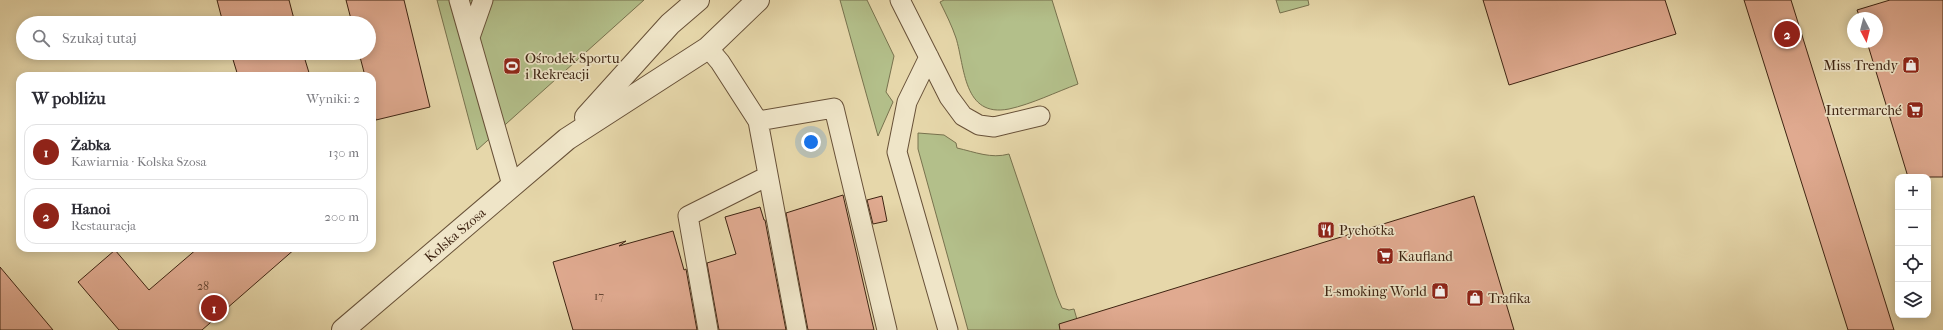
<!DOCTYPE html>
<html lang="pl">
<meta charset="utf-8">
<style>
:root{--surface:#fff;--page:#f7f7f7;--text:#2b2b33;--muted:#7c7c81;--line:#e1e1e2;--accent:#8f2418}
body{margin:0;font-family:"IM FELL French Canon",serif;background:var(--page);color:var(--text)}
.controls{position:absolute;right:12px;bottom:12px;display:grid;overflow:hidden;border-radius:8px;box-shadow:0 2px 10px #0003}
.controls button{width:36px;height:36px;display:grid;place-items:center;padding:0;border:0;border-bottom:1px solid var(--line);background:var(--surface);color:var(--text);font:20px sans-serif}
.compass{position:absolute;left:1847px;top:12px;width:36px;height:36px;border-radius:50%;background:var(--surface);box-shadow:0 2px 10px #0003;rotate:173deg}
.you{position:absolute;left:811px;top:142px;width:14px;height:14px;margin:-10px;border:3px solid #fff;border-radius:50%;background:#1a73e8;box-shadow:0 0 0 6px #1a73e833}
.badge{display:grid;place-items:center;width:26px;height:26px;border-radius:50%;background:var(--accent);color:#fff;font-size:13px;font-weight:700}
.pin{position:absolute;translate:-50% -50%;border:2px solid #fff;box-shadow:0 1px 4px #0006}
.list{margin:0;padding:0;list-style:none}
h2{display:flex;justify-content:space-between;align-items:center;height:52px;margin:0;padding:0 16px;font-size:17px}
h2 small{font-size:13px;font-weight:400;color:var(--muted)}
.list li{display:grid;grid-template-columns:26px 1fr auto;gap:12px;align-items:center;box-sizing:border-box;height:56px;margin:0 8px 8px;padding:0 8px;border:1px solid var(--line);border-radius:12px}
.list b{display:block;font-size:15px;white-space:nowrap}
.list p{margin:0;font-size:13px;white-space:nowrap;color:var(--muted)}
.list em{font-size:13px;font-style:normal;color:var(--muted)}
.icon{flex:none;width:22px;height:22px;fill:none;stroke:currentColor;stroke-width:2;stroke-linecap:round;stroke-linejoin:round}
.map{position:relative;flex:none;width:1943px;height:330px;overflow:hidden}
.search{position:absolute;background:var(--surface);box-shadow:0 2px 10px #0003;left:16px;top:16px;width:360px;height:44px;display:flex;align-items:center;gap:10px;box-sizing:border-box;padding:0 14px;border-radius:22px;color:var(--muted);font-size:15px}
.panel{position:absolute;background:var(--surface);box-shadow:0 2px 10px #0003;left:16px;top:72px;width:360px;height:180px;border-radius:12px}
.map>svg:first-child{display:block}
.green{fill:#b3bf8a;stroke:#78724e}
.building{fill:#e0aa90;stroke:#3e2412}
.lines{fill:none;stroke-linecap:round;stroke-linejoin:round}
.service-casing{stroke:#685138;stroke-width:21}
.tertiary-casing{stroke:#685138;stroke-width:24}
.service{stroke:#efe5c8;stroke-width:19}
.tertiary{stroke:#efe5c8;stroke-width:22}
.labels{text-anchor:middle;dominant-baseline:central;stroke-width:3.5;stroke-linejoin:round;paint-order:stroke}
.number-label{font-size:12px;fill:#664632}
.poi-label{font-size:14px;fill:#3e2412;stroke:#efe5c8;text-anchor:start}
.street-label{font-size:14px;fill:#3e2412;stroke:#efe5c8}
</style>
<div class="map">
<svg width="1943" height="330" viewBox="0 0 1943 330">
<rect width="100%" height="100%" fill="#e6d7aa"/>
<filter id="stains"><feTurbulence type="fractalNoise" baseFrequency=".005" numOctaves="4"/><feColorMatrix values="0 0 0 0 .2 0 0 0 0 .09 0 0 0 0 .02 0 0 0 .5 -.17"/></filter>
<radialGradient id="worn" r=".72"><stop offset=".6" stop-color="#630" stop-opacity="0"/><stop offset="1" stop-color="#630" stop-opacity=".3"/></radialGradient>
<path class="green" d="M 437,0 L 644,0 L 477,150 Z
M 840,0 L 867,0 L 894,56 L 886,92 L 893,102 L 878,136 Z
M 944,0 L 1052,0 L 1078,84 C 1056,92 1032,104 1009,109 C 963,118 965,67 956,38 C 952,26 946,14 940,2 Z
M 1276,0 L 1308,0 L 1309,5 L 1280,13 Z
M 918,133 L 944,135 L 956,143 L 957,148 C 975,152 991,159 1009,154 L 1057,296 L 1062,308 L 1069,310 L 1074,309 L 1080,330 L 968,330 L 918,149 Z"/>
<path class="building" d="M 217,0 L 289,0 L 295,23 L 223,23 Z
M 346,0 L 404,0 L 430,107 L 376,120 L 372,105 L 372,76 L 365,76 L 359,53 L 369,53 L 369,23 L 352,23 Z
M 1483,0 L 1665,0 L 1676,34 L 1509,85 Z
M 1744,0 L 1791,0 L 1894,330 L 1848,330 Z
M 1890,0 L 1943,0 L 1943,177 L 1908,177 L 1867,42 L 1877,42 L 1877,18 L 1860,18 L 1857,10 Z
M 231,53 L 303,53 L 310,76 L 238,76 Z
M 843,195 L 874,330 L 808,330 L 786,213 Z
M 882,196 L 887,221 L 873,224 L 867,200 Z
M 1474,196 L 1514,330 L 1060,330 L 1059,324 Z
M 760,207 L 764,220 L 765,220 L 786,330 L 719,330 L 707,263 L 736,254 L 725,217 Z
M 673,231 L 684,270 L 686,269 L 697,330 L 573,330 L 553,262 L 626,241 L 619,246 Z
M 198,248 L 296,248 L 202,330 L 119,330 L 78,282 L 115,250 L 149,290 Z
M 0,267 L 53,330 L 0,330 Z"/>
<g class="lines">
<defs>
<path id="service" d="M 459,0 L 512,185
M 900,0 L 949,97 L 963,116 L 979,125 L 994,127 L 1040,116
M 470,37 L 483,0
M 708,48 L 720,62 L 758,121 L 834,108 L 887,330
M 929,57 L 907,102 L 897,152 L 948,330
M 758,121 L 797,330
M 708,330 L 688,216 L 768,176"/>
<g id="tertiary">
<path d="M 586,117 L 670,24 L 698,0"/>
<path id="s1" d="M 343,330 L 567,139 L 708,48 L 758,0"/>
</g>
</defs>
<use href="#service" class="service-casing"/>
<use href="#tertiary" class="tertiary-casing"/>
<use href="#service" class="service"/>
<use href="#tertiary" class="tertiary"/>
</g>
<defs>
<symbol id="shop-square" viewBox="-11 -11 22 22"><rect x="-9" y="-9" width="18" height="18" rx="4" fill="#8f2418" stroke="#efe5c8"/><path d="M-5-2.5h2.3a2.7 3.5 0 0 1 5.4 0H5L5.5 6h-11ZM-1.5-2.5h3a1.5 2.3 0 0 0-3 0Z" fill="#fff"/></symbol>
<symbol id="stadium-square" viewBox="-11 -11 22 22"><rect x="-9" y="-9" width="18" height="18" rx="4" fill="#8f2418" stroke="#efe5c8"/><path d="M0-5a6.5 5 0 1 0 0 10a6.5 5 0 1 0 0-10ZM-3.5-1.8h7v3.6h-7Z" fill="#fff"/></symbol>
<symbol id="supermarket-square" viewBox="-11 -11 22 22"><rect x="-9" y="-9" width="18" height="18" rx="4" fill="#8f2418" stroke="#efe5c8"/><path d="M-6-5.5h2.5l.6 2H6L4.5 2H-2.5L-4.4-4H-6ZM-1.5 3.2a1.3 1.3 0 1 0 .1 0ZM3 3.2a1.3 1.3 0 1 0 .1 0Z" fill="#fff"/></symbol>
<symbol id="restaurant-square" viewBox="-11 -11 22 22"><rect x="-9" y="-9" width="18" height="18" rx="4" fill="#8f2418" stroke="#efe5c8"/><path d="M-5-6h1v4h1v-4h1v4h1v-4h1v5L-1.5 .5V6h-2V.5L-5-1ZM5-6V6H3V1.5H1.5Q1.5-4 5-6Z" fill="#fff"/></symbol>
</defs>
<g fill-rule="evenodd">
<use href="#shop-square" x="1901" y="55" width="20" height="20"/>
<use href="#stadium-square" x="502" y="56" width="20" height="20"/>
<use href="#supermarket-square" x="1905" y="100" width="20" height="20"/>
<use href="#restaurant-square" x="1316" y="220" width="20" height="20"/>
<use href="#supermarket-square" x="1375" y="246" width="20" height="20"/>
<use href="#shop-square" x="1430" y="281" width="20" height="20"/>
<use href="#shop-square" x="1465" y="288" width="20" height="20"/>
</g>
<g class="labels">
<g class="number-label">
<text x="203" y="286">28</text>
<text x="599" y="296">17</text>
</g>
<g class="poi-label">
<text x="525" y="58">Ośrodek Sportu<tspan x="525" dy="16">i Rekreacji</tspan></text>
<text x="1898" y="65" text-anchor="end">Miss Trendy</text>
<text x="1902" y="110" text-anchor="end">Intermarché</text>
<text x="1339" y="230">Pychotka</text>
<text x="1398" y="256">Kaufland</text>
<text x="1427" y="291" text-anchor="end">E-smoking World</text>
<text x="1488" y="298">Trafika</text>
</g>
<g class="street-label">
<text stroke="none"><textPath href="#s1" startOffset="147">Kolska Szosa</textPath></text>
</g>
</g>
<rect width="100%" height="100%" filter="url(#stains)"/>
<rect width="100%" height="100%" fill="url(#worn)"/>
</svg>
<div class="controls">
<button>+</button>
<button>−</button>
<button><svg class="icon" aria-label="locate" viewBox="0 0 24 24"><circle cx="12" cy="12" r="6"/><path d="M12 2v4M12 18v4M2 12h4M18 12h4"/></svg></button>
<button><svg class="icon" aria-label="layers" viewBox="0 0 24 24"><path d="M12 4l9 5-9 5-9-5zM3 14l9 5 9-5"/></svg></button>
</div>
<svg class="compass" viewBox="-18 -18 36 36"><path d="M0-13l5 13h-10z" fill="#e53935"/><path d="M0 13l5-13h-10z" fill="#7c7c81"/></svg>
<div class="you"></div>
<div class="pin badge" style="left:214px;top:308px">1</div>
<div class="pin badge" style="left:1787px;top:34px">2</div>
<div class="search"><svg class="icon" aria-label="search" viewBox="0 0 24 24"><circle cx="10" cy="10" r="6"/><path d="M15 15l6 6"/></svg>Szukaj tutaj</div>
<section class="panel">
<h2>W pobliżu<small>Wyniki: 2</small></h2>
<ul class="list">
<li><span class="badge">1</span><div><b>Żabka</b><p>Kawiarnia · Kolska Szosa</p></div><em>130 m</em></li>
<li><span class="badge">2</span><div><b>Hanoi</b><p>Restauracja</p></div><em>200 m</em></li>
</ul>
</section>
</div>
